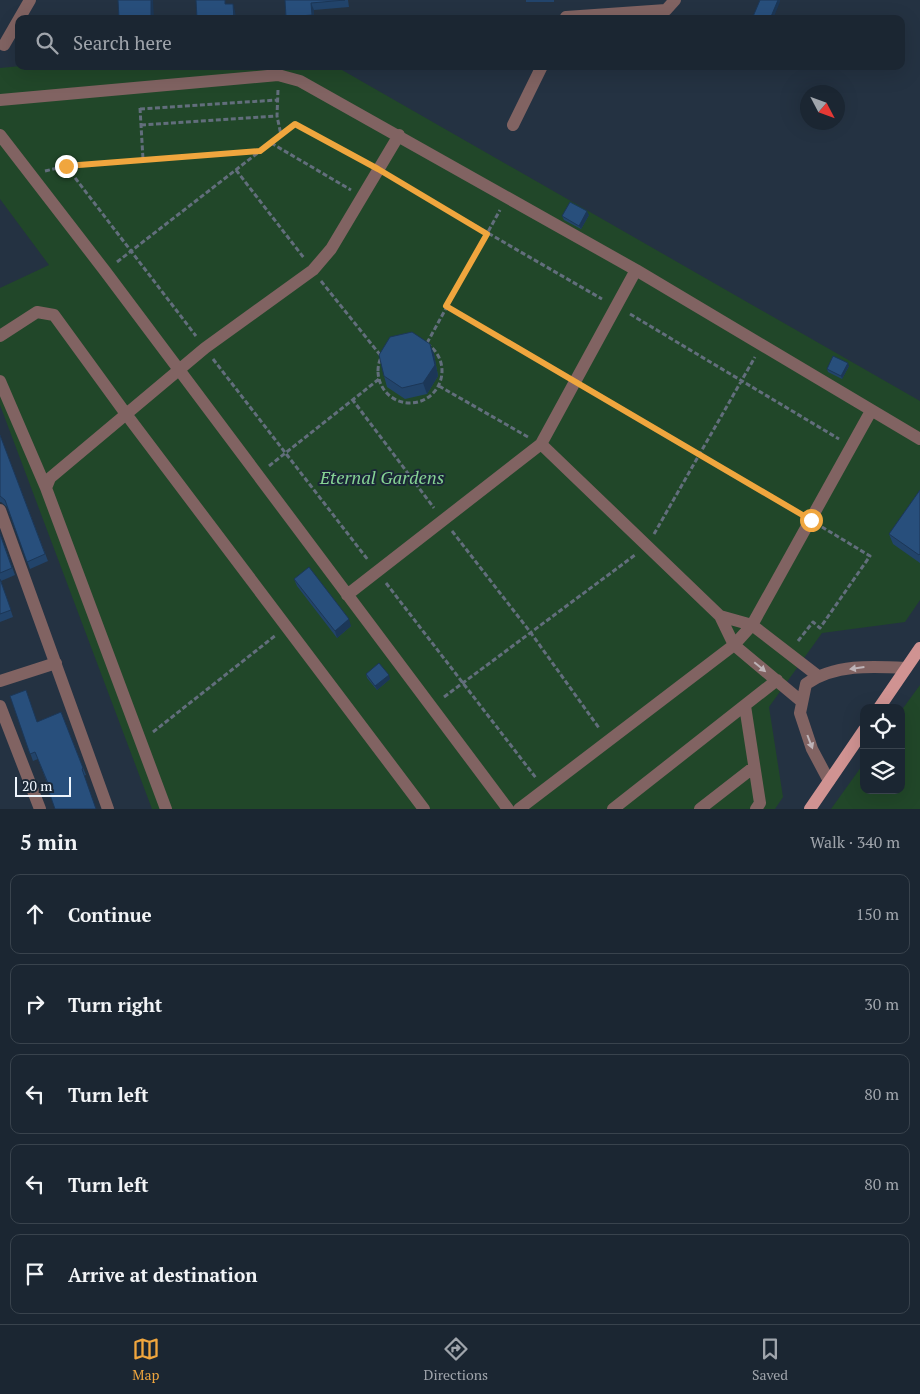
<!DOCTYPE html>
<meta charset="utf-8">
<style>
:root{--surface:#1b2632;--page:#242e3a;--text:#f1f3f6;--muted:#a0a5ac;--line:#39434d;--accent:#f0a63e}
body{margin:0;font-family:"PT Serif",serif;background:var(--page);color:var(--text)}
.controls{position:absolute;right:15px;bottom:15px;display:grid;overflow:hidden;border-radius:10px;box-shadow:0 5px 20px #0002}
.controls button{width:45px;height:45px;display:grid;place-items:center;padding:0;border:0;border-bottom:1px solid var(--line);background:var(--surface);color:var(--text);font:25px sans-serif}
.compass{position:absolute;left:800px;top:85px;width:45px;height:45px;border-radius:50%;background:var(--surface);box-shadow:0 5px 20px #0002;rotate:131deg}
.scale{position:absolute;left:15px;bottom:12px;width:56px;box-sizing:border-box;padding-left:5px;border:2px solid #eef5fd;border-top:0;font-size:14px;line-height:18px;white-space:nowrap;color:#eef5fd;-webkit-text-stroke:4px #1b2837;paint-order:stroke}
.stop{position:absolute;width:15px;height:15px;margin:-11px;border:4px solid #f0a63e;border-radius:50%;background:#fff}
.stop.end{background:#f0a63e;border-color:#fff;box-shadow:0 1px 5px #0008}
.list{margin:0;padding:0;list-style:none}
h2{display:flex;justify-content:space-between;align-items:center;height:65px;margin:0;padding:0 20px;font-size:21px}
h2 small{font-size:16px;font-weight:400;color:var(--muted)}
.list li{display:grid;grid-template-columns:32px 1fr auto;gap:15px;align-items:center;box-sizing:border-box;height:80px;margin:0 10px 10px;padding:0 10px;border:1px solid var(--line);border-radius:10px}
.list b{display:block;font-size:19px;white-space:nowrap}
.list em{font-size:16px;font-style:normal;color:var(--muted)}
.icon{flex:none;width:28px;height:28px;fill:none;stroke:currentColor;stroke-width:2;stroke-linecap:round;stroke-linejoin:round}
.map{position:relative;flex:none;width:920px;height:809px;overflow:hidden}
.search{position:absolute;background:var(--surface);box-shadow:0 5px 20px #0002;left:15px;right:15px;top:15px;height:55px;display:flex;align-items:center;gap:12px;box-sizing:border-box;padding:0 18px;border-radius:10px;color:var(--muted);font-size:19px}
.sheet{height:515px;background:var(--surface)}
nav{display:flex;justify-content:space-around;align-items:center;box-sizing:border-box;height:70px;border-top:1px solid var(--line);background:var(--surface);font-size:14px;color:var(--muted)}
nav a{display:grid;justify-items:center;gap:2px}
nav .on{color:var(--accent)}
.map>svg:first-child{display:block}
.green{fill:#214729}
.lines{fill:none;stroke-linecap:round;stroke-linejoin:round}
.path{stroke:#626e7c;stroke-width:3;stroke-dasharray:5 2.5;stroke-linecap:butt}
.minor{stroke:#816362;stroke-width:12}
.major{stroke:#d09392;stroke-width:12}
.wall{fill:#22446b}
.shaded-wall{fill:#1c3757}
.building{fill:#284f7c;stroke:#1c3757}
.oneway{fill:#bdb3b7}
.route{stroke:#f0a63e;stroke-width:6}
.labels{text-anchor:middle;dominant-baseline:central;stroke-width:4;stroke-linejoin:round;paint-order:stroke}
.park-label{font-size:18px;font-style:italic;fill:#86d394;stroke:#1b2837}
</style>
<div class="map">
<svg width="920" height="809" viewBox="0 0 920 809">
<rect width="100%" height="100%" fill="#243242"/>
<path class="green" d="M 21,66 L 335,66 L 920,401 L 920,600 L 905,622 L 822,633 L 769,707 L 783,797 L 775,809 L 152,809 L 0,405 L 0,288 L 49,265 L 0,199 L 0,68 Z
M 920,685 L 920,809 L 831,809 L 864,763 L 864,790 L 901,790 L 901,711 Z"/>
<g class="lines">
<path class="path" d="M 278,90 L 277,116 L 281,135
M 140,108 L 143,159
M 140,109 L 277,100
M 141,125 L 277,116
M 271,143 L 351,190
M 66,166 L 196,336
M 236,170 L 304,258
M 45,171 L 66,166 L 258,151
M 391,177 L 602,299
M 117,262 L 295,124 L 366,163
M 321,281 L 381,356
M 447,306 L 563,374
M 630,314 L 839,439
M378 371a32 32 0 1 1 64 0a32 32 0 1 1-64 0Z
M 427,343 L 500,210
M 213,359 L 368,560
M 439,386 L 528,437
M 588,388 L 798,512
M 352,399 L 434,508
M 269,466 L 379,379
M 452,531 L 531,633 L 599,728
M 654,534 L 755,357
M 386,583 L 536,778
M 798,641 L 813,622 L 820,628 L 870,556 L 822,527
M 444,697 L 635,555
M 153,732 L 276,635"/>
<path class="minor" d="M 19,19 L 30,0
M 565,19 L 566,17 L 666,10 L 675,0
M 4,45 L 19,19
M 0,100 L 278,75 L 300,81 L 636,270 L 920,439
M 513,125 L 542,66
M 0,135 L 105,271 L 508,809
M 0,336 L 37,312 L 54,315 L 126,414 L 424,809
M 0,381 L 46,488
M 541,444 L 720,616 L 734,645 L 801,701
M 0,510 L 108,809
M 347,595 L 541,444 L 636,270
M 720,616 L 752,625 L 818,676
M 0,681 L 56,663
M 0,706 L 40,809
M 745,706 L 760,803 L 756,809
M 829,781 L 812,749 L 800,713 L 806,684 C 834,664 872,666 906,668
M 166,809 L 46,488 L 50,478 L 205,348 L 313,270 L 331,249 L 399,135
M 519,809 L 734,645 L 752,625 L 871,411
M 613,809 L 777,680
M 700,809 L 754,767"/>
<path class="major" d="M 879,708 L 920,648
M 810,809 L 864,730"/>
</g>
<path class="wall" d="M 285,0 L 348,0 L 349,7 L 314,10 L 314,19 L 286,19 Z
M 526,0 L 554,0 L 554,2 L 526,2 Z
M 589,215 L 581,229 L 564,220 L 562,216 Z
M 430,344 L 434,354 L 438,376 L 427,394 L 405,399 L 387,387 L 384,376 Z
M 849,366 L 842,379 L 828,372 L 827,369 Z
M 0,435 L 48,561 L 30,569 L 7,507 L 1,502 L 0,502 Z
M 920,490 L 920,563 L 893,544 L 889,534 Z
M 0,534 L 15,575 L 1,581 L 13,617 L 0,622 Z
M 294,579 L 351,626 L 337,638 L 297,586 Z
M 366,674 L 390,679 L 377,690 L 367,678 Z
M 10,696 L 37,722 L 61,712 L 86,775 L 49,788 L 38,759 L 33,761 Z"/>
<path class="shaded-wall" d="M 151,0 L 153,0 L 154,19 L 151,19 Z
M 778,0 L 780,0 L 780,2 L 773,19 L 770,19 Z
M 311,3 L 314,10 L 314,19 L 313,19 L 312,15 Z
M 233,4 L 235,11 L 236,19 L 234,19 Z
M 587,211 L 589,215 L 581,229 L 579,226 Z
M 430,344 L 434,354 L 438,376 L 427,394 L 423,383 Z
M 848,363 L 849,366 L 842,379 L 841,376 Z
M 349,619 L 351,626 L 337,638 L 335,631 Z
M 389,675 L 390,679 L 377,690 L 375,686 Z"/>
<path class="building" d="M 118,0 L 151,0 L 151,19 L 119,19 Z
M 196,0 L 225,0 L 225,4 L 233,4 L 234,19 L 197,19 Z
M 285,0 L 345,0 L 311,3 L 312,15 L 286,17 Z
M 760,0 L 778,0 L 770,19 L 752,19 Z
M 570,202 L 587,211 L 579,226 L 562,216 Z
M 412,332 L 430,344 L 435,365 L 423,383 L 402,388 L 384,376 L 379,355 L 390,337 Z
M 833,356 L 848,363 L 841,376 L 827,369 Z
M 0,435 L 45,554 L 27,562 L 5,500 L 0,496 Z
M 920,490 L 920,554 L 919,555 L 889,534 Z
M 0,534 L 12,568 L 0,573 Z
M 309,567 L 349,619 L 335,631 L 294,579 Z
M 0,579 L 11,610 L 0,614 Z
M 379,663 L 389,675 L 375,686 L 366,674 Z
M 26,690 L 37,722 L 61,712 L 83,768 L 82,769 L 96,809 L 55,809 L 48,789 L 50,788 L 35,752 L 30,754 L 10,696 Z"/>
<defs><path id="oneway-solid" d="M-6-.8H1V-3.2L6.5 0L1 3.2V.8H-6Z" transform="scale(1.25)"/></defs>
<g class="oneway">
<use href="#oneway-solid" transform="translate(760 667) rotate(40)"/>
<use href="#oneway-solid" transform="translate(857 668) rotate(172)"/>
<use href="#oneway-solid" transform="translate(810 742) rotate(69)"/>
</g>
<g class="lines">
<path class="route" d="M 66,166 L 260,151 L 295,124 L 378,169 L 487,234 L 446,306 L 811,520"/>
</g>
<g class="labels">
<g class="park-label">
<text x="382" y="477">Eternal Gardens</text>
</g>
</g>
</svg>
<div class="controls">
<button><svg class="icon" aria-label="locate" viewBox="0 0 24 24"><circle cx="12" cy="12" r="6"/><path d="M12 2v4M12 18v4M2 12h4M18 12h4"/></svg></button>
<button><svg class="icon" aria-label="layers" viewBox="0 0 24 24"><path d="M12 4l9 5-9 5-9-5zM3 14l9 5 9-5"/></svg></button>
</div>
<svg class="compass" viewBox="-18 -18 36 36"><path d="M0-13l5 13h-10z" fill="#e53935"/><path d="M0 13l5-13h-10z" fill="#a0a5ac"/></svg>
<div class="scale">20 m</div>
<div class="stop" style="left:811px;top:520px"></div>
<div class="stop end" style="left:66px;top:166px"></div>
<div class="search"><svg class="icon" aria-label="search" viewBox="0 0 24 24"><circle cx="10" cy="10" r="6"/><path d="M15 15l6 6"/></svg>Search here</div>
</div>
<section class="sheet">
<h2>5 min<small>Walk · 340 m</small></h2>
<ul class="list">
<li><svg class="icon" aria-label="ahead" viewBox="0 0 24 24"><path d="M12 20V5M6 11l6-6 6 6"/></svg><div><b>Continue</b></div><em>150 m</em></li>
<li><svg class="icon" aria-label="right" viewBox="0 0 24 24"><path d="M7 20v-9h11M14 6l5 5-5 5"/></svg><div><b>Turn right</b></div><em>30 m</em></li>
<li><svg class="icon" aria-label="left" viewBox="0 0 24 24"><path d="M17 20v-9H6M10 6l-5 5 5 5"/></svg><div><b>Turn left</b></div><em>80 m</em></li>
<li><svg class="icon" aria-label="left" viewBox="0 0 24 24"><path d="M17 20v-9H6M10 6l-5 5 5 5"/></svg><div><b>Turn left</b></div><em>80 m</em></li>
<li><svg class="icon" aria-label="arrive" viewBox="0 0 24 24"><path d="M6 21V4h12l-3 4 3 4H6"/></svg><div><b>Arrive at destination</b></div></li>
</ul>
</section>
<nav>
<a class="on"><svg class="icon" aria-label="map" viewBox="0 0 24 24"><path d="M3 6l6-2 6 2 6-2v14l-6 2-6-2-6 2zM9 4v14M15 6v14"/></svg>Map</a>
<a><svg class="icon" aria-label="directions" viewBox="0 0 24 24"><path d="M12 3l9 9-9 9-9-9zM9 14v-3h6M13 9l2 2-2 2"/></svg>Directions</a>
<a><svg class="icon" aria-label="saved" viewBox="0 0 24 24"><path d="M7 4h10v16l-5-4-5 4z"/></svg>Saved</a>
</nav>
